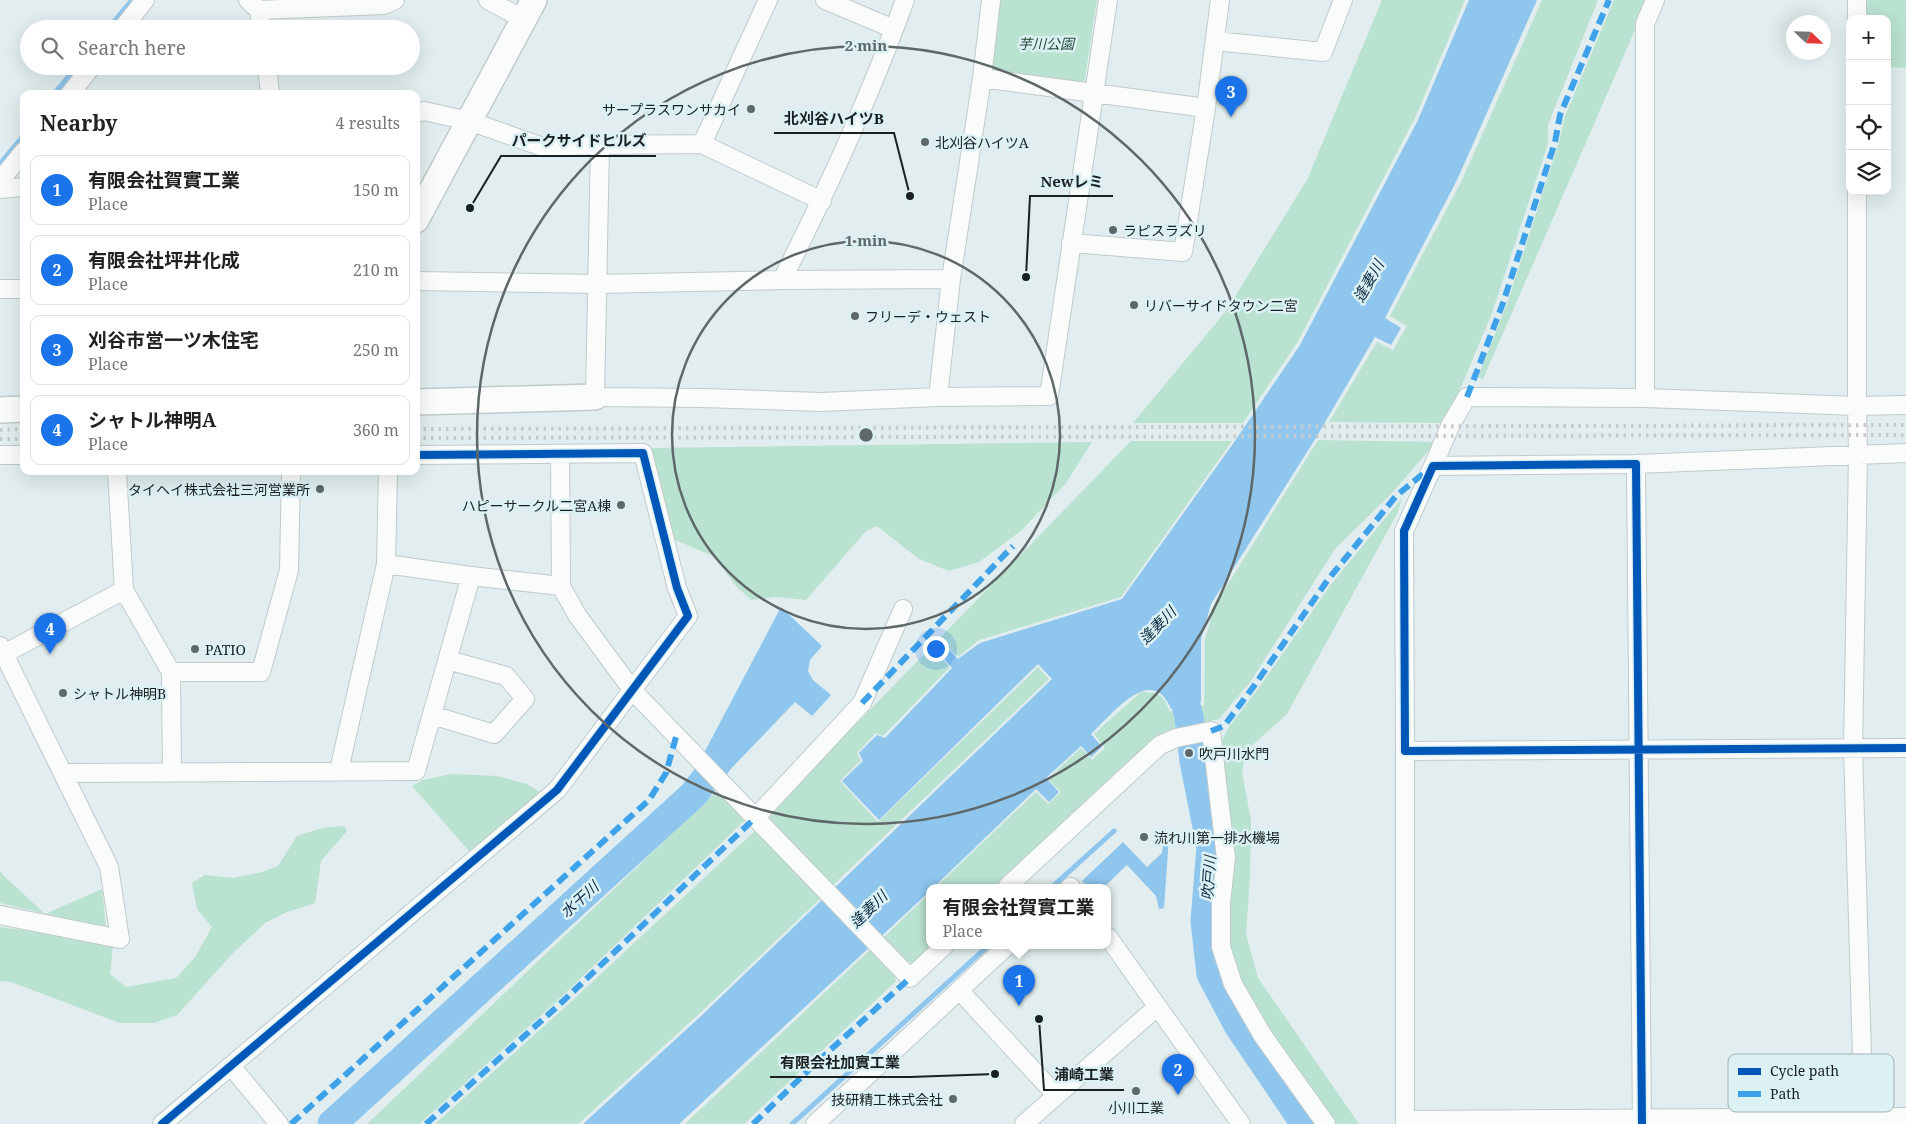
<!DOCTYPE html>
<meta charset="utf-8">
<style>
:root{--surface:#fff;--page:#f6f6f6;--text:#222;--muted:#767676;--line:#e0e0e0;--accent:#1a73e8}
body{margin:0;font-family:"Noto Serif","Noto Sans JP",serif;background:var(--page);color:var(--text)}
.controls{position:absolute;right:15px;top:15px;display:grid;overflow:hidden;border-radius:10px;box-shadow:0 5px 20px #0002}
.controls button{width:45px;height:45px;display:grid;place-items:center;padding:0;border:0;border-bottom:1px solid var(--line);background:var(--surface);color:var(--text);font:25px sans-serif}
.compass{position:absolute;left:1786px;top:15px;width:45px;height:45px;border-radius:50%;background:var(--surface);box-shadow:0 5px 20px #0002;rotate:113deg}
.you{position:absolute;left:935px;top:648px;width:18px;height:18px;margin:-12px;border:4px solid #fff;border-radius:50%;background:#1a73e8;box-shadow:0 0 0 8px #1a73e833}
.badge{display:grid;place-items:center;width:32px;height:32px;border-radius:50%;background:var(--accent);color:#fff;font-size:16px;font-weight:700}
.pin{position:absolute;translate:-50% -41px;filter:drop-shadow(0 1px 2px #0008)}
.pin::after{content:'';position:absolute;top:26px;width:18px;height:15px;background:inherit;clip-path:polygon(0 0,100% 0,50% 100%)}
.popup{position:absolute;left:926px;top:884px;width:185px;height:65px;box-sizing:border-box;display:grid;place-content:center;border-radius:10px;background:var(--surface);filter:drop-shadow(0 1px 4px #0005);font-size:16px;white-space:nowrap;color:var(--muted)}
.popup b{font-size:19px;color:var(--text)}
.popup::after{content:'';position:absolute;left:50%;top:100%;margin-left:-10px;border:10px solid transparent;border-top-color:var(--surface)}
.list{margin:0;padding:0;list-style:none}
h2{display:flex;justify-content:space-between;align-items:center;height:65px;margin:0;padding:0 20px;font-size:21px}
h2 small{font-size:16px;font-weight:400;color:var(--muted)}
.list li{display:grid;grid-template-columns:32px 1fr auto;gap:15px;align-items:center;box-sizing:border-box;height:70px;margin:0 10px 10px;padding:0 10px;border:1px solid var(--line);border-radius:10px}
.list b{display:block;font-size:19px;white-space:nowrap}
.list p{margin:0;font-size:16px;white-space:nowrap;color:var(--muted)}
.list em{font-size:16px;font-style:normal;color:var(--muted)}
.icon{flex:none;width:28px;height:28px;fill:none;stroke:currentColor;stroke-width:2;stroke-linecap:round;stroke-linejoin:round}
.map{position:relative;flex:none;width:1906px;height:1124px;overflow:hidden}
.search{position:absolute;background:var(--surface);box-shadow:0 5px 20px #0002;left:20px;top:20px;width:400px;height:55px;display:flex;align-items:center;gap:12px;box-sizing:border-box;padding:0 18px;border-radius:28px;color:var(--muted);font-size:19px}
.panel{position:absolute;background:var(--surface);box-shadow:0 5px 20px #0002;left:20px;top:90px;width:400px;height:385px;border-radius:10px}
.map>svg:first-child{display:block}
.green{fill:#bae2d0}
.water{fill:#8ec6ee}
.lines{fill:none;stroke-linecap:round;stroke-linejoin:round}
.stream{stroke:#8ec6ee;stroke-width:5}
.river{stroke:#8ec6ee;stroke-width:29}
.street-casing{stroke:#c1cacb;stroke-width:20}
.secondary-casing{stroke:#c1cacb;stroke-width:28}
.street{stroke:#fafcfc;stroke-width:18}
.secondary{stroke:#fafcfc;stroke-width:25}
.rail{stroke:#c8caca;stroke-width:4;stroke-dasharray:2.5 5;stroke-linecap:butt}
.quiet{stroke:#3da2ea;stroke-width:6;stroke-dasharray:12 6;stroke-linecap:butt}
.cycleway-casing{stroke:#dcf1f3;stroke-width:11}
.cycleway{stroke:#0057b8;stroke-width:8}
.ring{fill:none;stroke:#5f6869;stroke-width:2.5}
.poi-dot{fill:#5f6869;stroke:#dcf1f3;stroke-width:2}
.labels{text-anchor:middle;dominant-baseline:central;stroke-width:5;stroke-linejoin:round;paint-order:stroke}
.park-label{font-size:14px;font-style:italic;fill:#214936;stroke:#dcf1f3}
.poi-label{font-size:14px;fill:#192021;stroke:#dcf1f3;text-anchor:start}
.water-label{font-size:15px;font-style:italic;fill:#0c2c43;stroke:#dcf1f3}
.key{fill:#dcf1f3;stroke:#a2b2b4;stroke-width:1}
.key-label{font-size:14px;fill:#192021}
.centre{fill:#5f6869;stroke:#dcf1f3;stroke-width:2.5}
.ring-label{font-size:15px;text-anchor:middle;font-weight:bold;fill:#5f6869;stroke:#dcf1f3;stroke-width:5;stroke-linejoin:round;paint-order:stroke}
.leader{fill:none;stroke:#192021;stroke-width:2}
.callout-dot{fill:#192021;stroke:#dcf1f3;stroke-width:2}
.callout-label{font-size:15px;text-anchor:middle;font-weight:bold;fill:#192021;stroke:#dcf1f3;stroke-width:5;stroke-linejoin:round;paint-order:stroke}
</style>
<div class="map">
<svg width="1906" height="1124" viewBox="0 0 1906 1124">
<rect width="100%" height="100%" fill="#e1edee"/>
<path class="green" d="M 999,0 L 1097,0 L 1083,91 L 987,79 Z
M 1382,0 L 1465,0 L 1415,118 L 1297,343 L 1243,423 L 1133,423 L 1226,311 L 1307,180 Z
M 1542,0 L 1598,0 L 1548,125 L 1548,144 L 1492,313 L 1446,423 L 1329,422 L 1377,342 L 1393,350 L 1407,326 L 1390,316 L 1461,182 Z
M 1614,0 L 1648,0 L 1483,379 L 1478,377 L 1507,304 L 1559,142 L 1565,116 Z
M 1861,0 L 1906,0 L 1906,68 L 1887,67 L 1887,19 L 1860,19 Z
M 1318,440 L 1436,442 L 1393,492 L 1335,549 L 1251,681 L 1219,719 L 1201,723 L 1198,706 L 1204,705 L 1205,639 L 1215,605 Z
M 1131,441 L 1232,441 L 1121,597 L 979,640 L 958,657 L 948,647 L 938,655 L 950,667 L 883,736 L 876,733 L 857,753 L 861,760 L 840,781 L 878,822 L 1038,667 L 1049,679 L 833,885 L 773,827 L 769,814 Z
M 1092,442 L 1066,483 L 1022,530 L 979,562 L 949,571 L 919,559 L 877,526 L 866,531 L 806,600 L 776,597 L 751,600 L 736,586 L 715,557 L 671,538 L 647,448 Z
M 1402,498 L 1397,514 L 1287,714 L 1246,751 L 1242,773 L 1251,820 L 1250,878 L 1246,934 L 1258,978 L 1359,1124 L 1332,1124 L 1237,983 L 1225,946 L 1219,747 L 1228,728 L 1258,689 L 1332,583 Z
M 1141,692 C 1160,692 1163,695 1170,712 L 1176,710 L 1179,728 L 1156,741 L 999,887 L 936,887 L 1036,792 L 1048,804 L 1061,792 L 1048,779 L 1081,748 L 1092,760 L 1105,748 L 1094,734 Z
M 452,774 L 497,776 L 527,784 L 541,793 L 470,852 L 412,786 L 423,780 Z
M 718,790 L 743,813 L 744,821 L 556,1002 L 419,1124 L 367,1124 Z
M 344,826 L 347,831 L 321,861 L 315,903 L 287,912 L 265,923 L 233,953 L 177,1015 L 154,1023 L 120,1023 L 11,982 L 0,981 L 0,927 L 102,940 L 113,945 L 110,974 L 126,987 L 176,978 L 195,957 L 212,927 L 197,909 L 192,883 L 205,875 L 233,878 L 262,872 L 278,866 L 297,836 L 323,828 Z
M 757,829 L 823,896 L 699,1014 L 578,1124 L 435,1124 L 562,1010 Z
M 0,870 L 2,874 L 45,914 L 102,889 L 106,928 L 0,903 Z
M 930,893 L 930,945 L 937,945 L 916,964 L 904,960 L 884,937 Z
M 871,949 L 893,970 L 896,981 L 744,1124 L 685,1124 Z"/>
<path class="water" d="M 1469,0 L 1537,0 L 1457,180 L 1385,318 L 1401,328 L 1391,345 L 1375,337 L 1314,441 L 1211,604 L 1201,639 L 1201,702 L 1193,704 L 1198,723 L 1181,727 L 1178,707 L 1171,709 C 1152,662 1112,714 1091,734 L 1102,747 L 1091,757 L 1081,746 L 1046,778 L 1059,792 L 1049,802 L 1036,789 L 934,887 L 930,887 L 930,891 L 679,1124 L 583,1124 L 700,1017 L 1052,679 L 1038,664 L 879,820 L 842,781 L 863,761 L 859,753 L 877,735 L 885,738 L 952,668 L 940,654 L 948,649 L 958,659 L 980,643 L 1122,599 L 1235,441 L 1300,345 L 1418,120 Z
M 781,607 L 822,646 L 810,660 L 808,671 L 813,680 L 831,695 L 812,716 L 795,702 L 725,775 L 704,753 Z
M 1164,836 L 1169,836 L 1164,908 L 1159,909 L 1156,896 L 1127,865 L 1104,887 L 1088,887 L 1082,881 L 1123,842 L 1147,867 L 1162,853 Z"/>
<g class="lines">
<path class="stream" d="M 108,29 L 132,0
M 54,94 L 77,66
M 0,164 L 24,135
M 1052,887 L 1114,831
M 792,1124 L 989,945"/>
<path class="river" d="M 1181,686 L 1189,717 L 1194,761 L 1211,847 L 1205,921 L 1211,974 L 1238,1025 L 1305,1124
M 332,1124 L 694,794 L 729,747"/>
<defs>
<path id="street" d="M 248,0 L 259,10 L 262,29
M 488,0 L 523,19
M 825,0 L 894,29
M 991,0 L 982,78 L 951,279 L 938,397 L 1049,396 L 1108,0
M 259,10 L 384,5 L 395,0
M 1857,19 L 1857,0
M 122,29 L 145,0
M 1215,41 L 1323,52 L 1343,0
M 267,66 L 270,94
M 982,78 L 1206,108
M 70,94 L 92,66
M 416,113 L 424,111 L 469,121 L 543,147 L 600,145
M 702,144 L 768,0
M 0,181 L 24,151
M 0,189 L 24,187
M 822,201 L 702,144 L 600,145 L 595,397 L 703,398 L 821,402 L 938,397
M 1071,243 L 1183,252 L 1206,108 L 1220,0
M 782,280 L 951,279
M 416,281 L 597,284 L 782,280 C 828,189 870,96 905,0
M 0,289 L 24,289
M 1645,398 L 1645,24 L 1655,0
M 0,455 L 24,455
M 560,455 L 561,586 L 577,615 L 633,691 L 910,978 L 945,945
M 1636,464 L 1906,453
M 1433,466 L 1451,424 L 1467,397 L 1645,398 L 1857,406 L 1857,191
M 117,471 L 124,590
M 388,471 L 386,564 L 471,576
M 0,646 L 109,867 L 120,939 L 0,915
M 0,656 L 124,590 L 171,672 L 261,672 L 289,570 L 291,471
M 171,672 L 172,772
M 432,715 L 494,734 L 525,699 L 506,676 L 448,660
M 1405,751 L 1405,1124
M 339,770 L 386,564
M 63,773 L 416,771 L 471,576 L 561,586
M 755,818 L 862,703 L 903,609
M 1007,887 L 1160,745 L 1176,738 L 1211,731 L 1226,858 L 1221,902 L 1221,947 L 1233,984 L 1263,1036 L 1326,1124
M 1070,887 L 1071,887
M 1108,937 L 1241,1124
M 959,990 L 1056,1095
M 231,1066 L 279,1124
M 1405,1120 L 1906,1117
M 162,1124 L 557,790 L 688,616 L 677,588 L 643,453 L 416,455
M 815,1124 L 1008,945
M 1024,1124 L 1157,1007
M 1642,1124 L 1636,464 L 1433,466 L 1404,531 L 1405,751 L 1906,748
M 1864,1124 L 1853,750 L 1858,454 L 1857,406 L 1906,405"/>
<path id="secondary" d="M 416,220 L 534,0
M 416,402 L 595,397
M 0,410 L 24,409"/>
</defs>
<use href="#street" class="street-casing"/>
<use href="#secondary" class="secondary-casing"/>
<use href="#street" class="street"/>
<use href="#secondary" class="secondary"/>
<path class="rail" d="M 416,429 L 1906,425
M 0,430 L 24,429
M 416,438 L 1906,435
M 0,439 L 24,439"/>
<path class="quiet" d="M 1467,397 L 1503,303 L 1555,142 L 1560,115 L 1609,0
M 862,703 L 1013,546
M 1211,731 L 1224,726 L 1254,686 L 1327,581 L 1396,496 L 1429,469
M 291,1124 L 649,800 L 666,773 L 676,737
M 426,1124 L 559,1005 L 755,818
M 753,1124 L 817,1062 L 910,978"/>
<defs>
<path id="cycleway" d="M 162,1124 L 557,790 L 688,616 L 677,588 L 643,453 L 416,455
M 1642,1124 L 1636,464 L 1433,466 L 1404,531 L 1405,751 L 1906,748"/>
</defs>
<use href="#cycleway" class="cycleway-casing"/>
<use href="#cycleway" class="cycleway"/>
</g>
<g class="ring">
<circle cx="866" cy="435" r="194"/>
<circle cx="866" cy="435" r="389"/>
</g>
<g class="poi-dot">
<circle cx="751" cy="109" r="5"/>
<circle cx="925" cy="142" r="5"/>
<circle cx="1113" cy="230" r="5"/>
<circle cx="1134" cy="305" r="5"/>
<circle cx="855" cy="316" r="5"/>
<circle cx="320" cy="489" r="5"/>
<circle cx="621" cy="505" r="5"/>
<circle cx="195" cy="649" r="5"/>
<circle cx="63" cy="693" r="5"/>
<circle cx="1189" cy="753" r="5"/>
<circle cx="1144" cy="837" r="5"/>
<circle cx="1136" cy="1091" r="5"/>
<circle cx="953" cy="1099" r="5"/>
</g>
<g class="labels">
<g class="park-label">
<text x="1046" y="43">芋川公園</text>
</g>
<g class="poi-label">
<text x="741" y="109" text-anchor="end">サープラスワンサカイ</text>
<text x="935" y="142">北刈谷ハイツA</text>
<text x="1123" y="230">ラピスラズリ</text>
<text x="1144" y="305">リバーサイドタウン二宮</text>
<text x="865" y="316">フリーデ・ウェスト</text>
<text x="310" y="489" text-anchor="end">タイヘイ株式会社三河営業所</text>
<text x="611" y="505" text-anchor="end">ハピーサークル二宮A棟</text>
<text x="205" y="649">PATIO</text>
<text x="73" y="693">シャトル神明B</text>
<text x="1199" y="753">吹戸川水門</text>
<text x="1154" y="837">流れ川第一排水機場</text>
<text x="943" y="1099" text-anchor="end">技研精工株式会社</text>
<text x="1136" y="1107" text-anchor="middle">小川工業</text>
</g>
<g class="water-label">
<text transform="translate(1368 281) rotate(-61)">逢妻川</text>
<text transform="translate(1157 625) rotate(-46)">逢妻川</text>
<text transform="translate(1208 878) rotate(-86)">吹戸川</text>
<text transform="translate(579 899) rotate(-42)">水干川</text>
<text transform="translate(868 909) rotate(-44)">逢妻川</text>
</g>
</g>
<rect x="1728" y="1054" width="166" height="58" rx="8" class="key"/>
<rect x="1738" y="1068" width="23" height="7" fill="#0057b8"/>
<rect x="1738" y="1091" width="23" height="6" fill="#3da2ea"/>
<g class="key-label">
<text x="1770" y="1076">Cycle path</text>
<text x="1770" y="1099">Path</text>
</g>
<circle cx="866" cy="435" r="8" class="centre"/>
<g class="ring-label">
<text x="866" y="51">2 min</text>
<text x="866" y="246">1 min</text>
</g>
<path class="leader" d="M910 196L894 133H774M470 208L501 156H656M1026 277L1030 196H1113M995 1074L910 1077H770M1039 1019L1044 1090H1124"/>
<g class="callout-dot">
<circle cx="910" cy="196" r="5"/>
<circle cx="470" cy="208" r="5"/>
<circle cx="1026" cy="277" r="5"/>
<circle cx="995" cy="1074" r="5"/>
<circle cx="1039" cy="1019" r="5"/>
</g>
<g class="callout-label">
<text x="834" y="124">北刈谷ハイツB</text>
<text x="579" y="146">パークサイドヒルズ</text>
<text x="1072" y="187">Newレミ</text>
<text x="840" y="1068">有限会社加實工業</text>
<text x="1084" y="1080">浦崎工業</text>
</g>
</svg>
<div class="controls">
<button>+</button>
<button>−</button>
<button><svg class="icon" aria-label="locate" viewBox="0 0 24 24"><circle cx="12" cy="12" r="6"/><path d="M12 2v4M12 18v4M2 12h4M18 12h4"/></svg></button>
<button><svg class="icon" aria-label="layers" viewBox="0 0 24 24"><path d="M12 4l9 5-9 5-9-5zM3 14l9 5 9-5"/></svg></button>
</div>
<svg class="compass" viewBox="-18 -18 36 36"><path d="M0-13l5 13h-10z" fill="#e53935"/><path d="M0 13l5-13h-10z" fill="#767676"/></svg>
<div class="you"></div>
<div class="pin badge" style="left:1019px;top:1006px">1</div>
<div class="popup"><b>有限会社賀實工業</b>Place</div>
<div class="pin badge" style="left:1178px;top:1095px">2</div>
<div class="pin badge" style="left:1231px;top:117px">3</div>
<div class="pin badge" style="left:50px;top:654px">4</div>
<div class="search"><svg class="icon" aria-label="search" viewBox="0 0 24 24"><circle cx="10" cy="10" r="6"/><path d="M15 15l6 6"/></svg>Search here</div>
<section class="panel">
<h2>Nearby<small>4 results</small></h2>
<ul class="list">
<li><span class="badge">1</span><div><b>有限会社賀實工業</b><p>Place</p></div><em>150 m</em></li>
<li><span class="badge">2</span><div><b>有限会社坪井化成</b><p>Place</p></div><em>210 m</em></li>
<li><span class="badge">3</span><div><b>刈谷市営一ツ木住宅</b><p>Place</p></div><em>250 m</em></li>
<li><span class="badge">4</span><div><b>シャトル神明A</b><p>Place</p></div><em>360 m</em></li>
</ul>
</section>
</div>
